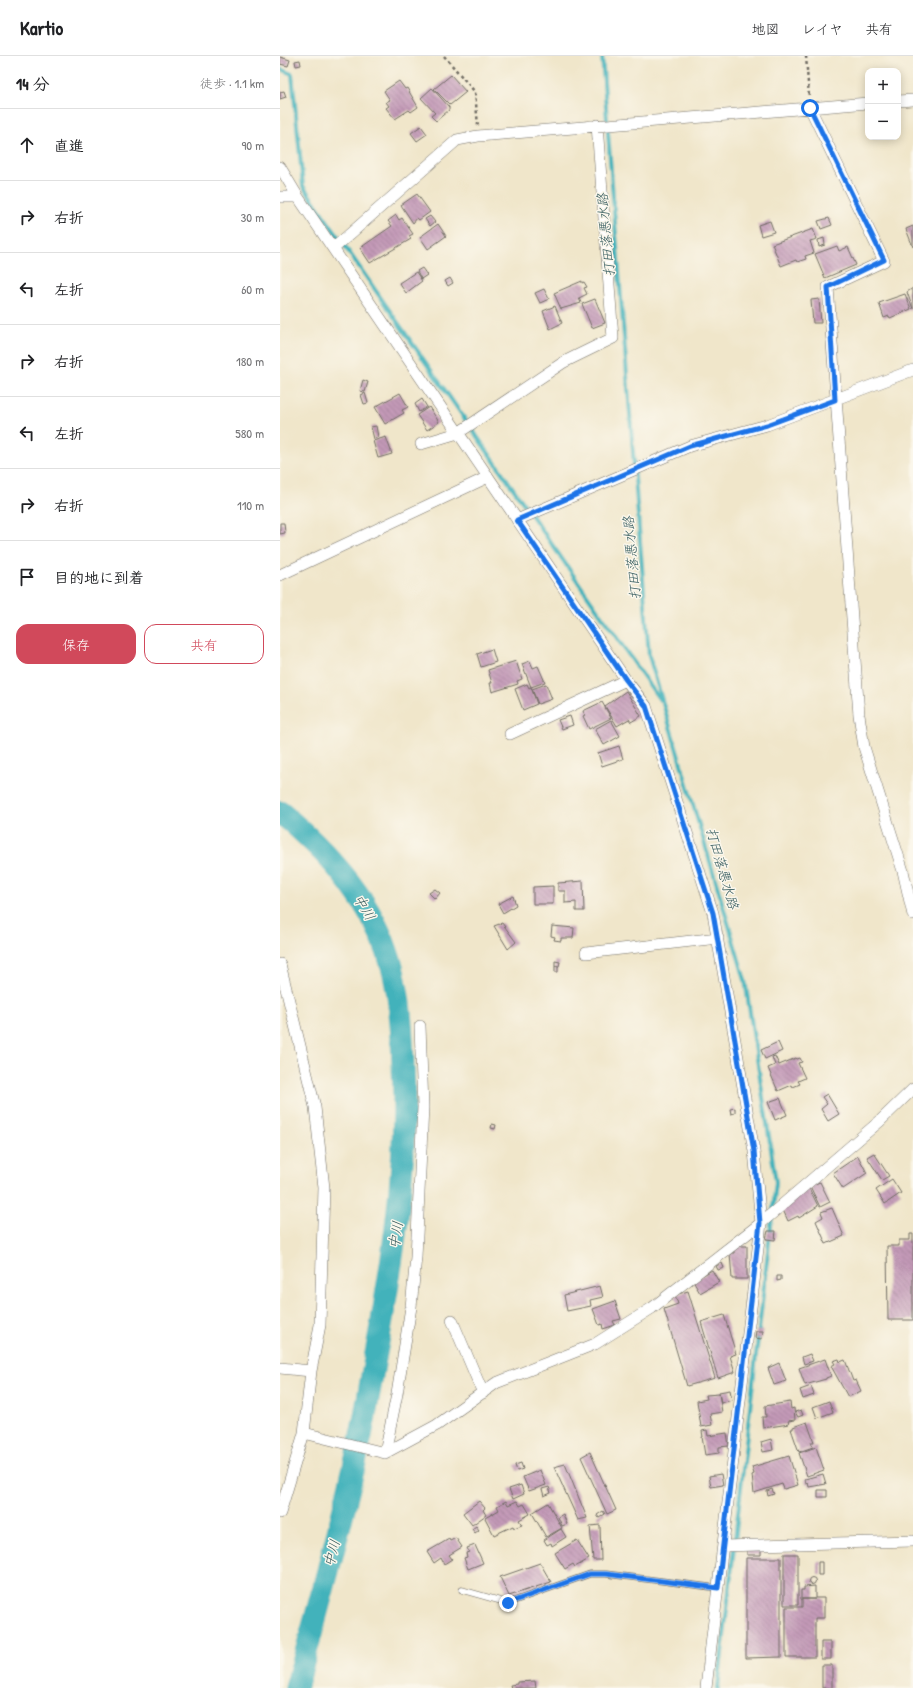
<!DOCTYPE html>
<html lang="ja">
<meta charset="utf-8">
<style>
:root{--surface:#fff;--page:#f6f6f6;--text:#202124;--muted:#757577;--line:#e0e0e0;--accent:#d1495b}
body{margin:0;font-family:"Patrick Hand","Klee One",sans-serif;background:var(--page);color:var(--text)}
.controls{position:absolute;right:12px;top:12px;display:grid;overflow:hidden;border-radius:8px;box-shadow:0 2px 10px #0003}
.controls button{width:36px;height:36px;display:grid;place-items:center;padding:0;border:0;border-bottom:1px solid var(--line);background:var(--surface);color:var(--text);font:20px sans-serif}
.stop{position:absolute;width:12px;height:12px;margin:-9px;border:3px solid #1a73e8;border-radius:50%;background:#fff}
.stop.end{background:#1a73e8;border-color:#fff;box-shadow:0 1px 4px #0008}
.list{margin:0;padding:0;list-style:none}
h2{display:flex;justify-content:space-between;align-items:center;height:52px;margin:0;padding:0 16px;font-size:17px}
h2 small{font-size:13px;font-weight:400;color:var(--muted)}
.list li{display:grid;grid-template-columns:26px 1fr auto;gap:12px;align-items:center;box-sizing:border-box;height:72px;padding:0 16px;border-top:1px solid var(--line)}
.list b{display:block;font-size:15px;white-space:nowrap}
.list em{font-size:13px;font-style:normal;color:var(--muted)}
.actions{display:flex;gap:8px;padding:12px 16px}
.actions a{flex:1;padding:9px 0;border:1px solid var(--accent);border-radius:12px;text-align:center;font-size:14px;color:var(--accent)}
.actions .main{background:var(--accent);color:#fff}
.icon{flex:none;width:22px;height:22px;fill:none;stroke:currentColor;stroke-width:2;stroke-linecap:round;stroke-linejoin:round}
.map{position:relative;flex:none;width:633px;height:1632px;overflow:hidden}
header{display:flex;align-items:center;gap:24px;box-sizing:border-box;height:56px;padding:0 20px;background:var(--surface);border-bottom:1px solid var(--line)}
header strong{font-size:19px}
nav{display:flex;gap:22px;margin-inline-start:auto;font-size:14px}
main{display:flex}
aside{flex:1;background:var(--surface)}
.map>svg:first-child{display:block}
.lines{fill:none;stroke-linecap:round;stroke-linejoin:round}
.stream{stroke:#43b2bb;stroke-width:4}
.river{stroke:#43b2bb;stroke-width:23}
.building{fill:url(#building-back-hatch)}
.service-casing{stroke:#706c63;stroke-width:7}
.minor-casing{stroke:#706c63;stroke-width:12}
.path{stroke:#706c63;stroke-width:2.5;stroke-dasharray:3 3;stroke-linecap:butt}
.service{stroke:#fff;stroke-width:5.5}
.minor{stroke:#fff;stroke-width:11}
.route{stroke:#1a73e8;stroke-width:5}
.labels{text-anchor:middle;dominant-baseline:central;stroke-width:3;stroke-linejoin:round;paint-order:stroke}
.water-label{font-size:14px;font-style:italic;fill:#335a5d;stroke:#fbf7ec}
</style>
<header>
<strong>Kartio</strong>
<nav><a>地図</a><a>レイヤ</a><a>共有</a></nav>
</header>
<main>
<aside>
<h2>14 分<small>徒歩 · 1.1 km</small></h2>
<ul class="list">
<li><svg class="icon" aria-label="ahead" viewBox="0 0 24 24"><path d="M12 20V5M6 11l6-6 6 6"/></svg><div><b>直進</b></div><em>90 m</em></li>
<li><svg class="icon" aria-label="right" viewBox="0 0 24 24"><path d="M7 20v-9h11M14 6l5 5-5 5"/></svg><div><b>右折</b></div><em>30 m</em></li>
<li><svg class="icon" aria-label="left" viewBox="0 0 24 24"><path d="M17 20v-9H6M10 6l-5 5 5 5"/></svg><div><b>左折</b></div><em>60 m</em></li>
<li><svg class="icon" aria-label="right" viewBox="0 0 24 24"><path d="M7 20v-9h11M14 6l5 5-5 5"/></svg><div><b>右折</b></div><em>180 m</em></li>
<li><svg class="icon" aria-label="left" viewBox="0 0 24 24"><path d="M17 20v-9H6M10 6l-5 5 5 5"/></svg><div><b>左折</b></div><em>580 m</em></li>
<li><svg class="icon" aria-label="right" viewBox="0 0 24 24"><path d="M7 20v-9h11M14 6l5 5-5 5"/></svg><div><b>右折</b></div><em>110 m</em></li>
<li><svg class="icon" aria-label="arrive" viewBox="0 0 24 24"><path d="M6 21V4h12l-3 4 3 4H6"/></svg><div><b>目的地に到着</b></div></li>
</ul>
<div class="actions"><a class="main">保存</a><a>共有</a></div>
</aside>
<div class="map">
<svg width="633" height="1632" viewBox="0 0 633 1632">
<defs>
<pattern id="building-back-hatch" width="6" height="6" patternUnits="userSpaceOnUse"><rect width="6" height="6" fill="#c399b7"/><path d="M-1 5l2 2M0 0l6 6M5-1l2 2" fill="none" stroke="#9f7d95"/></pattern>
</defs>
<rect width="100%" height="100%" fill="#fbf7ec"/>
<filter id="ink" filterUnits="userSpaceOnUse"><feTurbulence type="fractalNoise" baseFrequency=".025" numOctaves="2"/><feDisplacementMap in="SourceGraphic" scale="8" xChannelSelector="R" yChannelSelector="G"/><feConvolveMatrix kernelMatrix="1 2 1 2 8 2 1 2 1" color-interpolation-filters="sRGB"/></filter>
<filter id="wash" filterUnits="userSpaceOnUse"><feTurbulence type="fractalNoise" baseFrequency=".012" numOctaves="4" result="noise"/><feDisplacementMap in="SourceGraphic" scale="16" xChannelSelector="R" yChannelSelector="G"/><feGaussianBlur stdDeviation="0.9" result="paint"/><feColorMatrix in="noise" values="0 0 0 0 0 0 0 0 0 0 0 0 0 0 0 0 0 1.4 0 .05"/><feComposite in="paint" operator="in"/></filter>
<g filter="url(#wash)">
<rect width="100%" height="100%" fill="#f0e6ca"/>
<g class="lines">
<path class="stream" d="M 322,0 L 369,600 L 465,924 L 496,1126 L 493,1153
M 0,13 L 12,18 L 23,130 L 380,644
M 438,1632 L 492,1160"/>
<path class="river" d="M 0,756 C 45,794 87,838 107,895 C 120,930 122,972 123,1010 C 128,1104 114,1199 97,1292 C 91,1323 87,1353 80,1384 C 62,1467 39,1550 16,1632"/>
</g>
<g id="blocks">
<path class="building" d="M 0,1 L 10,4 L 8,10 L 0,8 Z
M 20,4 L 21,9 L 16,10 L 15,5 Z
M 171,19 L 186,36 L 170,49 L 154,33 Z
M 119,25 L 125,33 L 127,32 L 138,51 L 131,56 L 129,54 L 115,63 L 106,52 L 109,50 L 106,46 L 110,44 L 104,35 Z
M 152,32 L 169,51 L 169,54 L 156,65 L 151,60 L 155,57 L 141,42 Z
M 4,35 L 6,41 L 0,43 L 0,36 Z
M 141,70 L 147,78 L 137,85 L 131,77 Z
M 137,138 L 150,156 L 139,164 L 137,162 L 133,167 L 121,149 Z
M 116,159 L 119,164 L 122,162 L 133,178 L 129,180 L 131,183 L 90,207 L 80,192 L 112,170 L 108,165 Z
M 150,160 L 155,166 L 150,170 L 145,163 Z
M 549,162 L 552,169 L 541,173 L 538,165 Z
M 490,165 L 494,176 L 481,180 L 478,169 Z
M 158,168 L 166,180 L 148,193 L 140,181 Z
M 633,170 L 633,191 L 626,173 Z
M 533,173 L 537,183 L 530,185 L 534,197 L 525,200 L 526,203 L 517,206 L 516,204 L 501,210 L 492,188 Z
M 544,182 L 545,189 L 539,191 L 538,184 Z
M 557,190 L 559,195 L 568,191 L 576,209 L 545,222 L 535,198 Z
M 142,212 L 147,219 L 141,223 L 137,215 Z
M 136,216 L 142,225 L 126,237 L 119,227 Z
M 170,222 L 173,227 L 168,230 L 165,225 Z
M 302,225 L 302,227 L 304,226 L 307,231 L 304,232 L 307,238 L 299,242 L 301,247 L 281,253 L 274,237 Z
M 633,232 L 633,253 L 627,236 Z
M 264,233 L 269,243 L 260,247 L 255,237 Z
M 625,238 L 631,253 L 610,262 L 609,260 L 604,262 L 599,247 Z
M 315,243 L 325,267 L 312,272 L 302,248 Z
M 539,243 L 541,267 L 533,267 L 531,244 Z
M 275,250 L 282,267 L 270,273 L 263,255 Z
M 83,324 L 88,326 L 85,336 L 80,335 Z
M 85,337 L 88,347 L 84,348 L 81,339 Z
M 120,337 L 128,351 L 122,354 L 124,357 L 105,368 L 95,351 Z
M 142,343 L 147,351 L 139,356 L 135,348 Z
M 149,351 L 159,366 L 147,374 L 137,359 Z
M 96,370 L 98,381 L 94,383 L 91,371 Z
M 106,381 L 112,398 L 98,402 L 93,385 Z
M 0,467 L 4,467 L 5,477 L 0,478 Z
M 212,593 L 216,606 L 201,611 L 197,598 Z
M 236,605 L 242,623 L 237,625 L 238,628 L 212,636 L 210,627 L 212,627 L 208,614 Z
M 250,605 L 253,612 L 258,610 L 265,626 L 251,631 L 242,608 Z
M 247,628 L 249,632 L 251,631 L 257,648 L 243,654 L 235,633 Z
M 266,628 L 272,643 L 258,648 L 252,633 Z
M 346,635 L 361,660 L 351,666 L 349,663 L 337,670 L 325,650 Z
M 322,646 L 331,662 L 309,673 L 303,660 L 305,659 L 303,655 Z
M 290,660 L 293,669 L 282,673 L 278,664 Z
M 331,664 L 340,680 L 324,689 L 315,673 Z
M 339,690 L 343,703 L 322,710 L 318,697 Z
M 303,825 L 304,855 L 296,855 L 296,846 L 285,847 L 285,835 L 278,835 L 278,827 Z
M 273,830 L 273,848 L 253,848 L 253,831 Z
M 155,833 L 160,837 L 155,843 L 149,837 Z
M 233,840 L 236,849 L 223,857 L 218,848 Z
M 222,867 L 236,886 L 228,893 L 214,870 Z
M 272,870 L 294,872 L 293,882 L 281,882 L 281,885 L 274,884 L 275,881 L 271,880 Z
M 275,905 L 280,906 L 279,910 L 275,910 Z
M 275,910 L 278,910 L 278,916 L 275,916 Z
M 498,986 L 502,995 L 485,1003 L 481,994 Z
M 495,1000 L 499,1009 L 516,1002 L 517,1003 L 520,1002 L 522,1006 L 518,1007 L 525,1022 L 518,1025 L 520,1028 L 513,1031 L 512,1029 L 498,1035 L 488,1012 L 495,1009 L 492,1001 Z
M 547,1038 L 559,1058 L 548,1065 L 541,1053 L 547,1048 L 542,1041 Z
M 500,1042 L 507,1059 L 495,1064 L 488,1046 Z
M 455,1052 L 455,1057 L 451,1058 L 450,1053 Z
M 212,1068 L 216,1069 L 215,1073 L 211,1072 Z
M 594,1097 L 609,1120 L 602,1124 L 587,1101 Z
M 578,1100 L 587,1117 L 563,1133 L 553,1117 Z
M 612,1123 L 621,1137 L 605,1148 L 596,1134 Z
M 540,1126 L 550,1146 L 540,1151 L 530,1130 Z
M 529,1132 L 538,1150 L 519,1162 L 518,1160 L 508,1165 L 500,1147 Z
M 552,1152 L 564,1180 L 546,1188 L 536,1165 L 543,1161 L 541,1156 Z
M 488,1175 L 496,1175 L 495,1184 L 486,1183 Z
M 630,1178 L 633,1178 L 633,1264 L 608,1264 L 607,1190 L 619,1190 L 619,1184 L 630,1184 Z
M 454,1190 L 467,1190 L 467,1223 L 452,1223 L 450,1197 L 454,1197 Z
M 442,1207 L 444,1212 L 438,1214 L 436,1210 Z
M 432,1214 L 439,1226 L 420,1237 L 413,1225 Z
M 497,1220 L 501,1220 L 501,1224 L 497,1225 Z
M 320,1230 L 323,1241 L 310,1244 L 311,1250 L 287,1255 L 284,1239 Z
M 408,1235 L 435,1322 L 407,1330 L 384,1253 L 398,1248 L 395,1239 Z
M 335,1245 L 341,1263 L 333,1265 L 335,1269 L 323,1273 L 322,1268 L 319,1269 L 313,1253 Z
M 444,1259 L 456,1298 L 450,1300 L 455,1316 L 438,1322 L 421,1266 Z
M 476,1275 L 483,1275 L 482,1283 L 475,1282 Z
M 530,1298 L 533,1305 L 524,1308 L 522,1301 Z
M 545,1303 L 551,1320 L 546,1322 L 546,1323 L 525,1329 L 519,1312 Z
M 559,1303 L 560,1306 L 565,1304 L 573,1325 L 576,1324 L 581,1335 L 568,1341 L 551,1310 L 555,1308 L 553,1305 Z
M 499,1307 L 506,1325 L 494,1329 L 488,1312 Z
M 531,1330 L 534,1339 L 523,1343 L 520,1334 Z
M 450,1334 L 452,1344 L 441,1347 L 439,1336 Z
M 439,1338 L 442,1356 L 430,1358 L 432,1369 L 421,1371 L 417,1345 L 427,1343 L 426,1339 Z
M 549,1345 L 553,1356 L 537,1362 L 533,1351 Z
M 510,1346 L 511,1353 L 514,1352 L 515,1364 L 508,1365 L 509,1368 L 483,1372 L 482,1361 L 486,1361 L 485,1350 Z
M 521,1354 L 523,1359 L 518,1361 L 515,1356 Z
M 527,1366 L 534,1386 L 531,1386 L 533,1391 L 519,1396 L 511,1373 L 513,1373 L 513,1371 Z
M 427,1374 L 428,1380 L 447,1377 L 449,1390 L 439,1391 L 439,1397 L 425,1399 L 422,1381 L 423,1381 L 422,1375 Z
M 491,1383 L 493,1394 L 483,1396 L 481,1386 Z
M 536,1391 L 544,1414 L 527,1420 L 519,1397 Z
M 310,1396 L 336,1454 L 327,1458 L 301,1401 Z
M 509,1400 L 518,1429 L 504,1433 L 502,1428 L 474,1437 L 472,1419 L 474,1418 L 472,1411 Z
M 241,1407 L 243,1413 L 237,1415 L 235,1409 Z
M 285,1408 L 307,1462 L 298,1464 L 274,1411 Z
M 260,1414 L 266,1429 L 249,1435 L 243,1421 Z
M 441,1418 L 443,1429 L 431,1431 L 429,1420 Z
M 543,1418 L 546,1428 L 529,1431 L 528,1427 L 526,1428 L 525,1423 Z
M 241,1429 L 244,1438 L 233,1443 L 229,1433 Z
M 269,1431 L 271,1437 L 264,1440 L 262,1433 Z
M 492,1433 L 494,1438 L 488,1440 L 487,1435 Z
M 538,1434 L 547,1434 L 547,1441 L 538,1441 Z
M 199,1445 L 205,1452 L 203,1454 L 206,1459 L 192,1469 L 183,1457 Z
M 226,1445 L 228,1449 L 237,1445 L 240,1450 L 244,1448 L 250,1458 L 239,1464 L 242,1469 L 234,1472 L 233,1470 L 214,1479 L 205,1462 L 219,1454 L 217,1450 Z
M 268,1447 L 282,1472 L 266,1481 L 252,1457 Z
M 323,1455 L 325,1458 L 319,1462 L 317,1459 Z
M 283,1458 L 287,1468 L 282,1470 L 278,1461 Z
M 320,1469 L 321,1504 L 313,1504 L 310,1470 Z
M 196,1470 L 199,1474 L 195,1477 L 192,1473 Z
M 281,1473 L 286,1481 L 272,1490 L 271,1487 L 267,1489 L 264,1484 Z
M 176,1482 L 182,1491 L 169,1499 L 172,1503 L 164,1508 L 161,1502 L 154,1507 L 147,1496 L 169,1483 L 170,1485 Z
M 297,1484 L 309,1503 L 295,1511 L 293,1508 L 285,1513 L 275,1497 Z
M 195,1489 L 203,1507 L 188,1513 L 184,1502 L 187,1501 L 186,1497 L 189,1496 L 187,1492 Z
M 467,1493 L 481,1493 L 481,1499 L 467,1499 Z
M 504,1498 L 518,1498 L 518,1549 L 504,1549 Z
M 466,1502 L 501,1502 L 501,1601 L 466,1602 Z
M 538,1506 L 542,1506 L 542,1519 L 538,1519 Z
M 260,1507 L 271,1526 L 229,1540 L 220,1521 Z
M528.5 1525a3.5 3.5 0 1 1 7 0a3.5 3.5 0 1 1-7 0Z
M 535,1530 L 535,1542 L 544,1542 L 544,1562 L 535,1562 L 535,1601 L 506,1601 L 506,1551 L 522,1551 L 522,1543 L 535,1543 L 521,1543 L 521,1534 L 524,1534 L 524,1531 Z
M 541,1586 L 551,1586 L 551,1603 L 541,1603 Z
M 542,1609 L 552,1609 L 552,1632 L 542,1632 Z
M 255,1625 L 256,1632 L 231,1632 L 230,1629 L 237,1628 L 237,1626 Z"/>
</g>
</g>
<g filter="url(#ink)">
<use href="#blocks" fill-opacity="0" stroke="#706c63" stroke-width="1"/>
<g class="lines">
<defs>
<path id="service" d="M 182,1534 L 228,1547 L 310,1518 L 326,1518 L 438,1532"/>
<path id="minor" d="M 618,45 L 633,44
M 530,52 L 604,205 L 548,231 L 579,659 L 584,691 L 623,815 L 633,859
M 0,111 L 18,141 L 346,624 L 366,650 L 433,857 L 474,1095 L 481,1167 L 426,1632
M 0,141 L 18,141
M 54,192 L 177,84 L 198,80 L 588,47
M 141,388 L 178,377 L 284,306 L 333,282 L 317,69
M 237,464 L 410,390 L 487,369 L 633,314
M 0,519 L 208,421
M 230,678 L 346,624
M 306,897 L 438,882
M 0,908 L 35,1051 L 44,1132 L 40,1269 L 31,1315 L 24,1377 L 0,1457
M 172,1264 L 203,1337
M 0,1312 L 31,1315
M 24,1377 L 105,1397 L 157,1369 L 216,1327 L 315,1288 L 372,1252 L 481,1167 L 600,1065 L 633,1033
M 105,1397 L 117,1338 L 131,1251 L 136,1201 L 143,1051 L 140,970
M 443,1490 L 633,1485"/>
</defs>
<use href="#service" class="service-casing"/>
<use href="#minor" class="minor-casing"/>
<path class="path" d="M 164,0 L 195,36 L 198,70
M 526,0 L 529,41"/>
<use href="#service" class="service"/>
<use href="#minor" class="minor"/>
</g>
</g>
<g class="lines" filter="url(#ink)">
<path class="route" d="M 228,1547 L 310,1518 L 326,1518 L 438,1532 L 480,1167 L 474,1095 L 433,857 L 366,650 L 346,624 L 237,464 L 410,390 L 487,369 L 555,344 L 548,231 L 604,204 L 530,52"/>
</g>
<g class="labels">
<g class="water-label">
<text transform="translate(325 179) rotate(-95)">打田落悪水路</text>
<text transform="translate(351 502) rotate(-95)">打田落悪水路</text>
<text transform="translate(443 812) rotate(74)">打田落悪水路</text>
<text transform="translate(85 851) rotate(59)">中川</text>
<text transform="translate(115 1179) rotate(-81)">中川</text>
<text transform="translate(51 1497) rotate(-75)">中川</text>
</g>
</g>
</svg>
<div class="controls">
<button>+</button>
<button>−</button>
</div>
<div class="stop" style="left:530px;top:52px"></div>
<div class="stop end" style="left:228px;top:1547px"></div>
</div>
</main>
